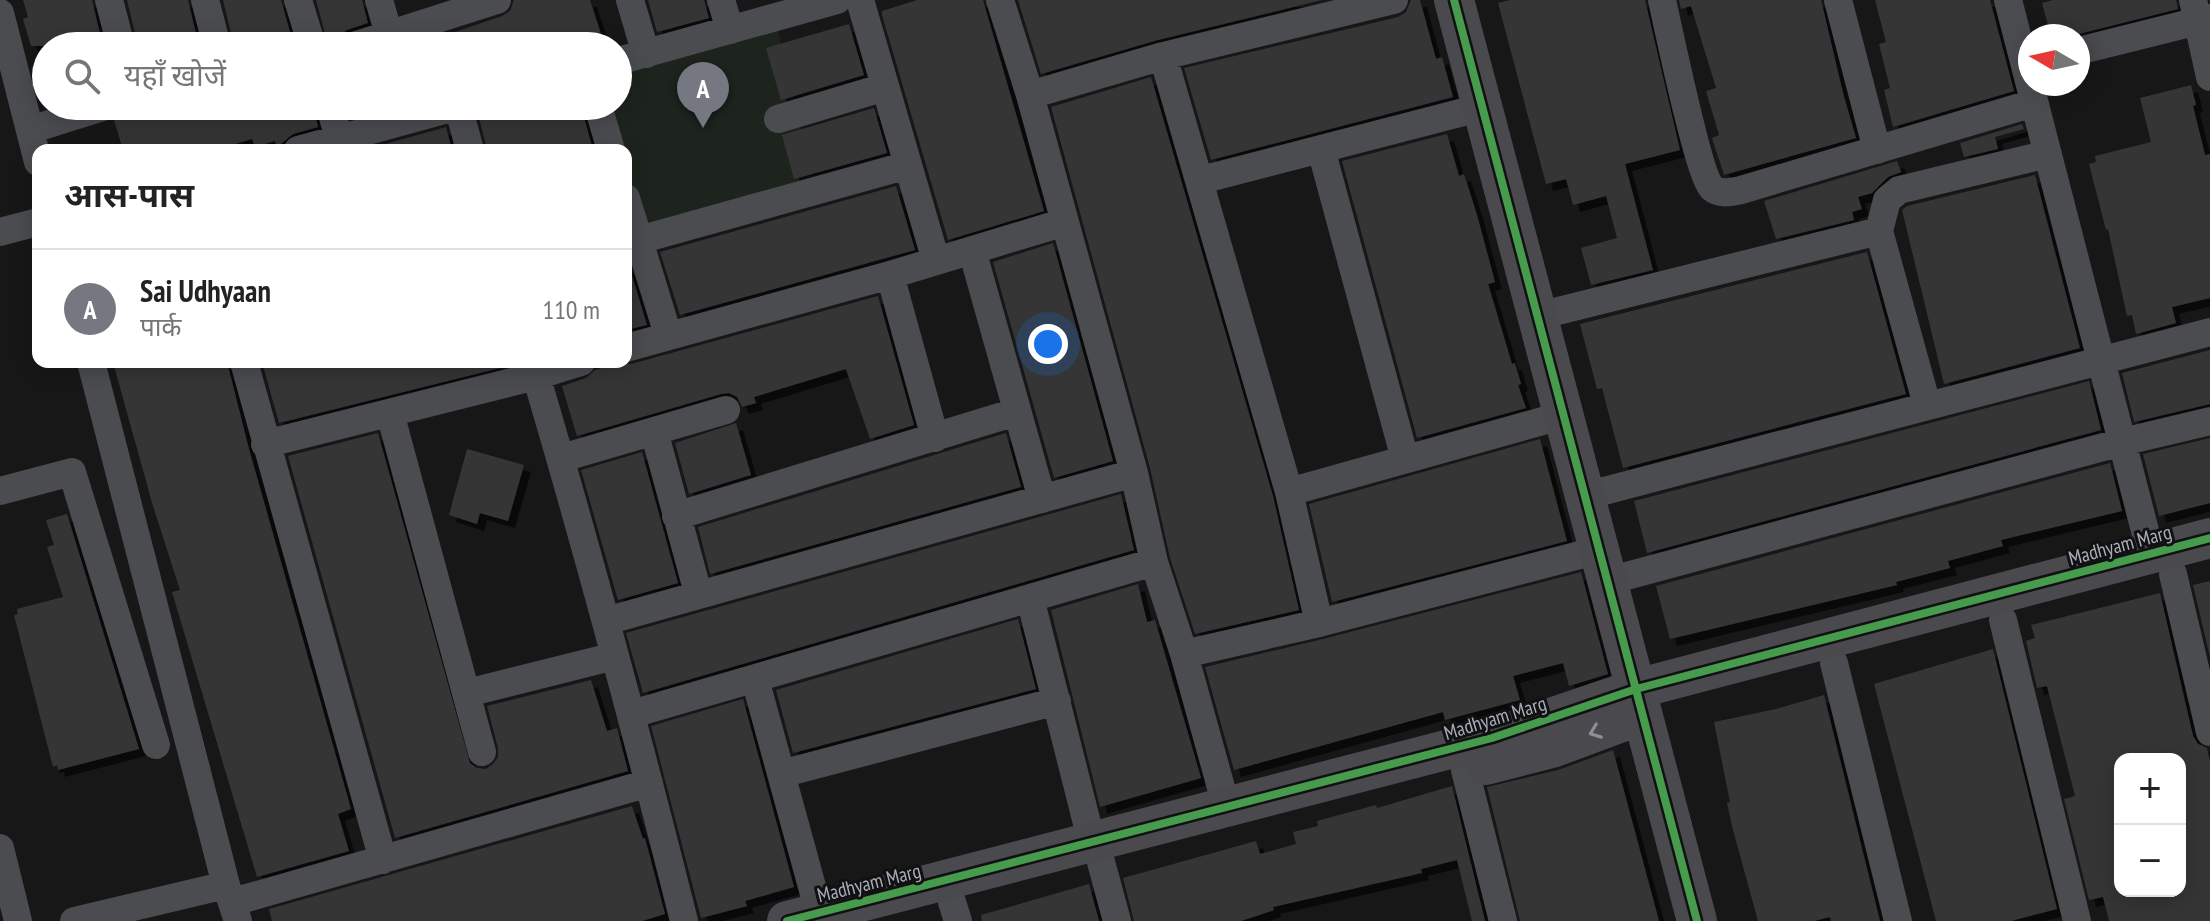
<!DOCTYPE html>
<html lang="hi">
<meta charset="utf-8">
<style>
:root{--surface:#fff;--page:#f2f2f2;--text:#222;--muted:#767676;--line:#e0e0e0;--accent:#757880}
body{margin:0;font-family:"PT Sans Narrow","Noto Sans Devanagari",sans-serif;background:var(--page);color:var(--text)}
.controls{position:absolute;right:24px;bottom:24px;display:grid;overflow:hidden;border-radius:16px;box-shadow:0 4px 20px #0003}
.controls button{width:72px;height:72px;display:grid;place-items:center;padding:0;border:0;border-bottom:2px solid var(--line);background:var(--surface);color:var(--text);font:40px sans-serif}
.compass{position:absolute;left:2018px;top:24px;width:72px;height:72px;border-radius:50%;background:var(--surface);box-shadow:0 4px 20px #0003;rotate:279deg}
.you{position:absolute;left:1048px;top:344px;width:28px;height:28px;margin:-20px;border:6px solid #fff;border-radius:50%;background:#1a73e8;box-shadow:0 0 0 12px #1a73e833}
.badge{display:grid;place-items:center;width:52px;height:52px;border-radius:50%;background:var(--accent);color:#fff;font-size:26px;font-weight:700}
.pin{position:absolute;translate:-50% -66px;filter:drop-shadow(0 2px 4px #0008)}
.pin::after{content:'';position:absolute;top:42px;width:28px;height:24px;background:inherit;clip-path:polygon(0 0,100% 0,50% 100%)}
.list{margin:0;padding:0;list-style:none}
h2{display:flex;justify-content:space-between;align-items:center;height:104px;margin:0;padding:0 32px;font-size:34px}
h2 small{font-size:26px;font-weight:400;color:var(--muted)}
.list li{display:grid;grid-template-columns:52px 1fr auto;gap:24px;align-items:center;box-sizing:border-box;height:120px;padding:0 32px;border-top:2px solid var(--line)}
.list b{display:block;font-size:30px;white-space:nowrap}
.list p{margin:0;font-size:26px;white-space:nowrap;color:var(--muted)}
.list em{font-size:26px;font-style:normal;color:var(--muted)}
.icon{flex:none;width:44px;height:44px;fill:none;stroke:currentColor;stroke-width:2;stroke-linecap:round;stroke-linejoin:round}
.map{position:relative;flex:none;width:2210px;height:921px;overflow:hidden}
.search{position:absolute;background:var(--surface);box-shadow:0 4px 20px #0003;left:32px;top:32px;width:600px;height:88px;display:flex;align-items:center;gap:20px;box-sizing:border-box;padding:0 28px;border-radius:44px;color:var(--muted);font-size:30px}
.panel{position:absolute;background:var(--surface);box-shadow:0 4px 20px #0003;left:32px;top:144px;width:600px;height:224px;border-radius:16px}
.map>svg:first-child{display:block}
.green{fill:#1d241e}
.building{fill:#353536;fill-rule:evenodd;filter:url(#shadow)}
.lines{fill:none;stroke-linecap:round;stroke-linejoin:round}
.street{stroke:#4b4c50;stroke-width:28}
.secondary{stroke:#4a4a4e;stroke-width:40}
.cycleway-casing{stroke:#111113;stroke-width:13}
.cycleway{stroke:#469c4c;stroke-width:8}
.oneway{stroke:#8c8f98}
.labels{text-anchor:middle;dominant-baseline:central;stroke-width:6;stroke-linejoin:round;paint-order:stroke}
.street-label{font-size:20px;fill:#a8adb8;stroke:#111113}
</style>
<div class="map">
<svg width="2210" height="921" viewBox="0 0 2210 921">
<defs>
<filter id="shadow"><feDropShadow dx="7" dy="7" stdDeviation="0" flood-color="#0009"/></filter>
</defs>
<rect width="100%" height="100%" fill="#171717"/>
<path class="green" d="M 775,18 L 815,188 L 637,235 L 626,198 L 626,150 L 611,150 L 598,106 L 618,106 L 618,60 Z"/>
<path class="building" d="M 23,0 L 92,0 L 103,46 L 31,46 L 23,19 L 28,17 Z
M 127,0 L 188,0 L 199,46 L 138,46 Z
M 223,0 L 281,0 L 294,46 L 234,46 Z
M 316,0 L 362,0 L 368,23 L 347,30 L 340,35 L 337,42 L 328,45 Z
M 514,0 L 590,0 L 605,46 L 414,46 L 502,16 L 510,11 Z
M 648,0 L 704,0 L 709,18 L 657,32 Z
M 917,0 L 983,0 L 1044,211 L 948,240 L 882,15 L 882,11 Z
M 1018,0 L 1322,0 L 1158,40 L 1041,74 Z
M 1411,0 L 1420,0 L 1436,59 L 1442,57 L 1453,97 L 1211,160 L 1184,68 L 1398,17 L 1406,12 Z
M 1510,0 L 1645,0 L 1680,150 L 1625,164 L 1653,270 L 1591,285 L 1581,248 L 1617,238 L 1606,196 L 1573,205 L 1566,179 L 1546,184 L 1498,3 Z
M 1679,0 L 1821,0 L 1843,93 L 1856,138 L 1724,175 L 1712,138 L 1719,135 L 1706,91 L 1716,88 L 1691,6 L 1681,9 Z
M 1875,0 L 1990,0 L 2014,91 L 1893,127 L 1884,90 L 1890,88 L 1879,44 L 1886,42 Z
M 2053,0 L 2176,0 L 2178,9 L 2071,36 L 2051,36 L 2042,3 Z
M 849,24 L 864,75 L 781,100 L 766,48 Z
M 1151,77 L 1273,496 L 1299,610 L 1195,634 L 1170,558 L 1150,468 L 1051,107 Z
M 2191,85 L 2196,105 L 2193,106 L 2205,155 L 2210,154 L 2210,298 L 2172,307 L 2176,323 L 2136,334 L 2132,315 L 2127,316 L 2108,229 L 2106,230 L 2089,164 L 2096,162 L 2095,156 L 2151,142 L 2140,98 Z
M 123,106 L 313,106 L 318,127 L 293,134 L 277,147 L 275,141 L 255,147 L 252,139 L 215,150 L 123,150 L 114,120 L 119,117 Z
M 521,106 L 581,106 L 593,150 L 487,150 L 479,118 Z
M 874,108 L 887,153 L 794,179 L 782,135 Z
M 2022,124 L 2024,129 L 1995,137 L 1998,149 L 1964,157 L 1960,143 Z
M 446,127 L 452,150 L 383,150 L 382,145 Z
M 1447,134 L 1459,176 L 1464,174 L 1477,215 L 1495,282 L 1488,284 L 1512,364 L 1515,363 L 1521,384 L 1518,385 L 1526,408 L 1417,438 L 1342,161 Z
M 1897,161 L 1901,172 L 1888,177 L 1872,193 L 1858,197 L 1862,209 L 1852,212 L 1854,220 L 1776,239 L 1764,201 Z
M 2035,175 L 2080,348 L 1944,384 L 1902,210 L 1907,206 Z
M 896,186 L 915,250 L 680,315 L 660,252 Z
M 1053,243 L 1113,461 L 1054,478 L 993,262 Z
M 1867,252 L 1906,394 L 1623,468 L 1602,388 L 1597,389 L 1580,324 Z
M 626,256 L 647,325 L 626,330 Z
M 878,296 L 914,425 L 870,439 L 846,369 L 754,397 L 756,403 L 742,407 L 737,397 L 729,393 L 721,394 L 577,436 L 562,386 L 586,378 L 595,370 L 618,363 L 631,364 Z
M 2210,350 L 2210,404 L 2134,422 L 2122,373 Z
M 127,362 L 227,362 L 249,449 L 351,809 L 338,814 L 349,851 L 257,877 L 172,592 L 180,590 L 153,506 L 114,366 Z
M 262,362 L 515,362 L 516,364 L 279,423 Z
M 2089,381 L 2101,430 L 1647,553 L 1634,501 Z
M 736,423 L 751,475 L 689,494 L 675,443 Z
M 378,433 L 470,763 L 477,768 L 486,769 L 493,764 L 498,757 L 498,748 L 487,706 L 591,680 L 607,731 L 617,728 L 628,771 L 395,838 L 288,456 Z
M 1006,433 L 1021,487 L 710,574 L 698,527 Z
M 2210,438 L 2210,503 L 2159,516 L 2143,454 Z
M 1540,439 L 1567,541 L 1332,602 L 1309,504 Z
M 467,449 L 524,465 L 508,521 L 480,513 L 477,524 L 449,515 Z
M 642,452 L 678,583 L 618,600 L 581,470 Z
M 2110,463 L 2122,511 L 2001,540 L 2003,546 L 1948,561 L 1950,568 L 1896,582 L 1897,585 L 1670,639 L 1656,586 Z
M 1121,494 L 1134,550 L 643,693 L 626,633 Z
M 67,514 L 139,749 L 58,770 L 57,765 L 53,767 L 14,615 L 18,614 L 17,609 L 63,597 L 47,547 L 54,545 L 46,520 Z
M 1581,572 L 1608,674 L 1569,686 L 1563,663 L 1513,676 L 1520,700 L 1445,720 L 1443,712 L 1234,770 L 1205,667 L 1323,639 Z
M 2210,581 L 2210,657 L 2193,585 Z
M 1138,584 L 1147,622 L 1155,620 L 1201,778 L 1100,807 L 1051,610 Z
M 2160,593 L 2193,736 L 2198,744 L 2207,748 L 2210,761 L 2210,921 L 2109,921 L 2103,897 L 2089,900 L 2064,799 L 2075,796 L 2047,686 L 2037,688 L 2026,641 L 2035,638 L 2031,625 ZM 2120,759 L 2180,759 L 2182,891 L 2120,891 Z
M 1018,619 L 1036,689 L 793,753 L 776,690 Z
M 1993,649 L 2057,909 L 2011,921 L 1936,921 L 1874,684 Z
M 1824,695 L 1880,921 L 1831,921 L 1830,917 L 1814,921 L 1758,921 L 1733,830 L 1727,803 L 1730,802 L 1714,722 L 1776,709 Z
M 743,699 L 794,887 L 745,901 L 747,906 L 701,918 L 651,726 Z
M 1613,750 L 1659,921 L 1520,921 L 1487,787 L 1558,770 Z
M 1452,786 L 1485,921 L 1472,921 L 1457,860 L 1421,869 L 1422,873 L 1273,907 L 1274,910 L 1241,921 L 1134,921 L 1123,878 L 1256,841 L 1260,854 L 1296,844 L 1293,832 L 1318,826 L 1317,821 L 1376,805 L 1377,808 Z
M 632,806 L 643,839 L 645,838 L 665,914 L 642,921 L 272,921 L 269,909 Z
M 1089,884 L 1099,921 L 982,921 L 981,915 Z"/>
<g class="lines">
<path class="street" d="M 109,0 L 121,46
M 205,0 L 217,46
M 298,0 L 312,46
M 379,0 L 389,35
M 630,0 L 646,54
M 721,0 L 730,30
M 860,0 L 936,261
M 1000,0 L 1030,95 L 1134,473 L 1154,562 L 1184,654 L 1227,809
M 1662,0 C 1668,27 1699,176 1712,188 C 1720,195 1731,192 1741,190 L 2034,103
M 1838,0 L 1877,150
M 2008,0 L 2151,554
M 2193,0 L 2210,77
M 0,13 L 38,162
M 353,46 L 497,0
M 2078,51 L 2210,18
M 1163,56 L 1289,492 L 1319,623
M 618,61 L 837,0
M 1030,95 L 1163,56 L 1394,0
M 330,106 L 339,139
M 458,106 L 470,150
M 598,106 L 611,150
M 778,119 L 885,87
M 30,130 L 106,106
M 1321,149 L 1405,459
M 298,150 L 459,106
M 1201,180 L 1483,107
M 626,198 L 668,335
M 0,232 L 38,222
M 639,240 L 908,165
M 972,250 L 1042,499
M 890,275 L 935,438
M 1538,316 L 1879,231
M 626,348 L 890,275 L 1065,222
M 91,362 L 226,885 L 238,921
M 244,362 L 383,860
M 532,362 C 587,547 637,734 684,921
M 1927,405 L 1879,231 L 1887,200 L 1899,190 L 2048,154
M 390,413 L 482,752
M 654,431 L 698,593
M 265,444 L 536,376 L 581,362
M 562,458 L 726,410
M 0,491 L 72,472 L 156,745
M 1289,492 L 1564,415
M 1585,496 L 2210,332
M 676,516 L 1016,412
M 2173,574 L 2210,732
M 1608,581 L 2122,442 L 2210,421
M 1030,598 L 1092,843
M 2003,620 L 2077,921
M 606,621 L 1134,473
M 1184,654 L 1319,623 L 1599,550
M 1834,663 L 1898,921
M 755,679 L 819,912
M 467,693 L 615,656
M 632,714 L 1154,562
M 1465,770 L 1503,921
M 781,774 L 1057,701
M 0,848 L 18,921
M 1101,862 L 1117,921
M 233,902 L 649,783
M 952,902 L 958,921
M 74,921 L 226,885"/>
<path class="secondary" d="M 1454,0 L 1697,921
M 1486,765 L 1552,748 L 1638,716
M 787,921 L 1492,738 L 1636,689 L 2210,538"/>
<defs>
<path id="cycleway" d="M 1454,0 L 1697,921
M 787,921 L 1492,738 L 1636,689 L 2210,538"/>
</defs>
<use href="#cycleway" class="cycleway-casing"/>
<use href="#cycleway" class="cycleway"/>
</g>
<defs><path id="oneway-chevron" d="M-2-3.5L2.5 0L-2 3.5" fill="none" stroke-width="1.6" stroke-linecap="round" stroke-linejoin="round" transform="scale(2)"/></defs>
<use class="oneway" href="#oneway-chevron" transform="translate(1595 732) rotate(159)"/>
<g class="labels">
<g class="street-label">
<text transform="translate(2120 545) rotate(-15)">Madhyam Marg</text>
<text transform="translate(1495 718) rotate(-17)">Madhyam Marg</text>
<text transform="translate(869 883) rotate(-14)">Madhyam Marg</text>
</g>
</g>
</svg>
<div class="controls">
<button>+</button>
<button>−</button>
</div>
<svg class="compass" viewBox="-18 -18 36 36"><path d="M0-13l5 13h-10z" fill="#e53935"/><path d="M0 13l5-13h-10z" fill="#767676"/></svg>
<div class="you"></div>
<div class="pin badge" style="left:703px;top:128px">A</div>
<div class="search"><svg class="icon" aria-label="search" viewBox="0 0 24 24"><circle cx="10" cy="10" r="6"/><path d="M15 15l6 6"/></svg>यहाँ खोजें</div>
<section class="panel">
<h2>आस-पास<small></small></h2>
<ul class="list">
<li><span class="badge">A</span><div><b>Sai Udhyaan</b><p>पार्क</p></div><em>110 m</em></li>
</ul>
</section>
</div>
